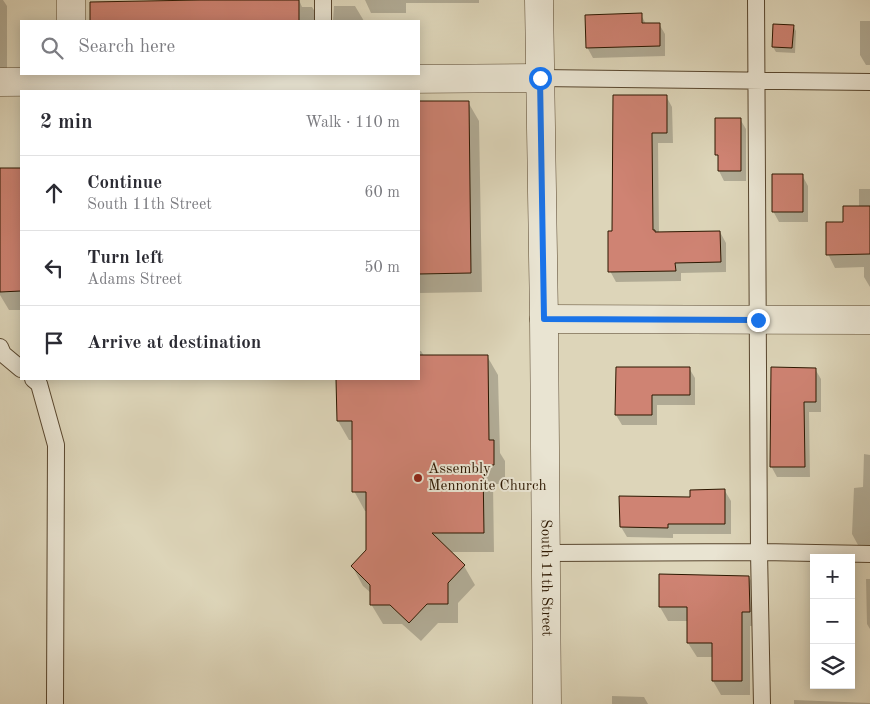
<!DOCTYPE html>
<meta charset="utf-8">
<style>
:root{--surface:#fff;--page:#f7f7f7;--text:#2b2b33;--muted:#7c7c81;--line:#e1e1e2}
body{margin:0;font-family:"Old Standard TT",serif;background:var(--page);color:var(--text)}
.controls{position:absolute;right:15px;bottom:15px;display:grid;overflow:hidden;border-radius:0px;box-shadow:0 2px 12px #0003}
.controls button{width:45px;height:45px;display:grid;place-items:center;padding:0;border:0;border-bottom:1px solid var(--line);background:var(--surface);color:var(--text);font:25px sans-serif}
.stop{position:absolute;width:15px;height:15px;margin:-11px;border:4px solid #1a73e8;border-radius:50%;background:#fff}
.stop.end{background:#1a73e8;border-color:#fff;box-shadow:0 1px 5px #0008}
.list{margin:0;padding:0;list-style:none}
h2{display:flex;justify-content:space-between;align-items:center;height:65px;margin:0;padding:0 20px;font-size:21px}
h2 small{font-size:16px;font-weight:400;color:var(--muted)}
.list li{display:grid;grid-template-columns:32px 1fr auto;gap:15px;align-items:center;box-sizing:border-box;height:75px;padding:0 20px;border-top:1px solid var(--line)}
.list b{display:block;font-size:19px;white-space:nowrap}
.list p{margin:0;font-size:16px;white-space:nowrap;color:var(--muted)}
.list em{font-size:16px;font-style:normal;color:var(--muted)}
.icon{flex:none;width:28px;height:28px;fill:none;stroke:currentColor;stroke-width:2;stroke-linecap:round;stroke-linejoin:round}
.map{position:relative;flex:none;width:870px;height:704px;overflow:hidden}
.search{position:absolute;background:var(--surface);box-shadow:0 2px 12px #0003;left:20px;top:20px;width:400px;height:55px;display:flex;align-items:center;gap:12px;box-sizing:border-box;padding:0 18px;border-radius:0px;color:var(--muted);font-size:19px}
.panel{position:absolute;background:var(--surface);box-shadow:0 2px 12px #0003;left:20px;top:90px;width:400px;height:290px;border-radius:0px}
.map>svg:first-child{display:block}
.shadow{fill:#0003}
.building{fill:#cf8373;stroke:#2c1700}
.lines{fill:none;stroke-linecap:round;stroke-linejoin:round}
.lane-casing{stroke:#58462e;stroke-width:18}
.street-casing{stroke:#58462e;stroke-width:29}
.lane{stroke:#e9e4d2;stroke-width:16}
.street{stroke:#e9e4d2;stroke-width:28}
.route{stroke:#1a73e8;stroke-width:6}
.poi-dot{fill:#8f2418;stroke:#e9e4d2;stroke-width:2}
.labels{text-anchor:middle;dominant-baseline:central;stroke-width:4;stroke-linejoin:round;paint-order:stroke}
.poi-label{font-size:15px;fill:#2c1700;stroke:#e9e4d2;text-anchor:start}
.street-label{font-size:15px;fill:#2c1700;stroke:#e9e4d2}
</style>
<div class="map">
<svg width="870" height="704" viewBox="0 0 870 704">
<rect width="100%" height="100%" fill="#ddd5b9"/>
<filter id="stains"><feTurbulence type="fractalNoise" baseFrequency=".004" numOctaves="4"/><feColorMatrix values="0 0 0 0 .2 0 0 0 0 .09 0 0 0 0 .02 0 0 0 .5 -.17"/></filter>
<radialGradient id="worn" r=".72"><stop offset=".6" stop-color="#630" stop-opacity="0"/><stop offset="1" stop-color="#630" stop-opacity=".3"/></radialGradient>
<path class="shadow" d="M 0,0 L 3,0 L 7,6 L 7,71 L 0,71 Z
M 299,0 L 302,7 L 312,7 L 321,21 L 118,21 L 117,2 Z
M 365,0 L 479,0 L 479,3 L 406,3 L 406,13 L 371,13 Z
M 334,6 L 355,6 L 364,21 L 333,21 Z
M 641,15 L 646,24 L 659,24 L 665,34 L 665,56 L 593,58 L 587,47 Z
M 860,21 L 870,21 L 870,65 L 866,65 L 860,55 Z
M 775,26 L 793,26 L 796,31 L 795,53 L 776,52 L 773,47 Z
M 666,96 L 672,107 L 673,143 L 658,143 L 659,233 L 720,232 L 726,243 L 726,272 L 681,273 L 681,281 L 616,282 L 610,271 L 614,232 Z
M 468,102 L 479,121 L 482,292 L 419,293 L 419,103 Z
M 740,119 L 746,129 L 746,181 L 724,181 L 719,171 L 719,158 L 717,154 Z
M 0,169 L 21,169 L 21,310 L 9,310 L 0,295 Z
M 802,175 L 808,186 L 808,222 L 779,222 L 773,211 Z
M 859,189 L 870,189 L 870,287 L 864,277 L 864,267 L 835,268 L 828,254 L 845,223 L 859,207 Z
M 419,351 L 421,351 L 424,356 L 487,356 L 498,375 L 500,453 L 505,461 L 505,484 L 493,484 L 494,552 L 450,552 L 464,566 L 475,585 L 458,603 L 458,623 L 438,623 L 421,641 L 402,624 L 383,624 L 371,604 L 371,593 L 363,586 L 352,566 L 368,551 L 367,511 L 365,511 L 354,491 L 353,440 L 349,440 L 338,421 L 338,379 L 419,379 Z
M 689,368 L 695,378 L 695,405 L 657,405 L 657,425 L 622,425 L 616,415 Z
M 815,369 L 821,379 L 821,412 L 809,412 L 810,477 L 777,477 L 771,466 Z
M 864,454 L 870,455 L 870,545 L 858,545 L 852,534 L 854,488 L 863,487 Z
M 725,491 L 731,501 L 731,534 L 673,534 L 673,538 L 627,537 L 621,527 Z
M 660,576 L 749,577 L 757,591 L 757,626 L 750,626 L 750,695 L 721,695 L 713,681 L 713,657 L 697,657 L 688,643 L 688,621 L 668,621 L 660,607 Z
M 866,579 L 870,579 L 870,629 L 867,624 Z
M 612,696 L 644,697 L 648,704 L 612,704 Z
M 794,700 L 870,703 L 870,704 L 794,704 Z"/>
<path class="building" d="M 200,0 L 299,0 L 299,21 L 90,21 L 90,2 Z
M 642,13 L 642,23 L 660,23 L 660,46 L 586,48 L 585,15 Z
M 773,24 L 794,25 L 792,48 L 772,47 Z
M 613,95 L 667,95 L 667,133 L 652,133 L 653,230 L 655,230 L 655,232 L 720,231 L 721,262 L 675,263 L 676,271 L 608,272 L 608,231 L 612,231 Z
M 419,101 L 469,101 L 471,273 L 419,274 Z
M 715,118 L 741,118 L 741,171 L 718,171 L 718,155 L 715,155 Z
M 0,168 L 21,168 L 21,291 L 0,292 Z
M 772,174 L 803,174 L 803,212 L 772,212 Z
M 843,206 L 870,206 L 870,254 L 826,255 L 826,222 L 843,222 Z
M 419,355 L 488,355 L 489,440 L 494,440 L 494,465 L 483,465 L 484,533 L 432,533 L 465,565 L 448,583 L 448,604 L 427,604 L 409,623 L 390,605 L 370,605 L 370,585 L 351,566 L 366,550 L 366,492 L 352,492 L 352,421 L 337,421 L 336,379 L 419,379 Z
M 616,367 L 690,367 L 690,395 L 652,395 L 652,415 L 615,415 Z
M 771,367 L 816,368 L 816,402 L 804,402 L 805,467 L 770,467 Z
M 725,489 L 725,524 L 668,524 L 668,528 L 620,527 L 619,496 L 690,497 L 690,490 Z
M 659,574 L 749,576 L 750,612 L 742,612 L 742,681 L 712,681 L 712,643 L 687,643 L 687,607 L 659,607 Z"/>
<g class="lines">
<defs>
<path id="lane" d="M 323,0 L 323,21
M 756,0 L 759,552 L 762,704
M 540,78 L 870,82
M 0,347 L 3,354 L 21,369
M 33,379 L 39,384 L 56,445 L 55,704
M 546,553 L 759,552 L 870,554"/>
<g id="street">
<path d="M 71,0 L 71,21"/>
<path id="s1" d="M 539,0 L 544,319 L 547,704"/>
<path d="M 0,82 L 540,78"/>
<path d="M 544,319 L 870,320"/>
</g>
</defs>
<use href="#lane" class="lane-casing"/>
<use href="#street" class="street-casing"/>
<use href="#lane" class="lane"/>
<use href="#street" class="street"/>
</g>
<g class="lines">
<path class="route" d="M 540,78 L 544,319 L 758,320"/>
</g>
<circle class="poi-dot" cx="418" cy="478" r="5"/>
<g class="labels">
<g class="poi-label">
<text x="428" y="469">Assembly<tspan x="428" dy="17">Mennonite Church</tspan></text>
</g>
<g class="street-label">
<text stroke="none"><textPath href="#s1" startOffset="578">South 11th Street</textPath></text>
</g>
</g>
<rect width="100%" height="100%" filter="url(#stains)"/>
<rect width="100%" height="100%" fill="url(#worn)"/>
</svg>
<div class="controls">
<button>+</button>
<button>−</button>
<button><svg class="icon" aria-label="layers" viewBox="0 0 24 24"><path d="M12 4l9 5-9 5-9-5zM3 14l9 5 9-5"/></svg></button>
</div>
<div class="stop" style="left:540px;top:78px"></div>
<div class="stop end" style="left:758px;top:320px"></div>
<div class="search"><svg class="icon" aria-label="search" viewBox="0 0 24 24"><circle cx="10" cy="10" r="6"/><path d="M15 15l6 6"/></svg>Search here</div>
<section class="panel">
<h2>2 min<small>Walk · 110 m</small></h2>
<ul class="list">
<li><svg class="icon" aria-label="ahead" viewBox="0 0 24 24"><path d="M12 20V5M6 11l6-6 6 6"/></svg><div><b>Continue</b><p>South 11th Street</p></div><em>60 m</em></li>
<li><svg class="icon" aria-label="left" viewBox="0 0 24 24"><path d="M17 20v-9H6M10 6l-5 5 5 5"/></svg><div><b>Turn left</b><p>Adams Street</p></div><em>50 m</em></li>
<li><svg class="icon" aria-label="arrive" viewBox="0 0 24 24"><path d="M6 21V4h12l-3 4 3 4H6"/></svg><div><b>Arrive at destination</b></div></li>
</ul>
</section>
</div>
